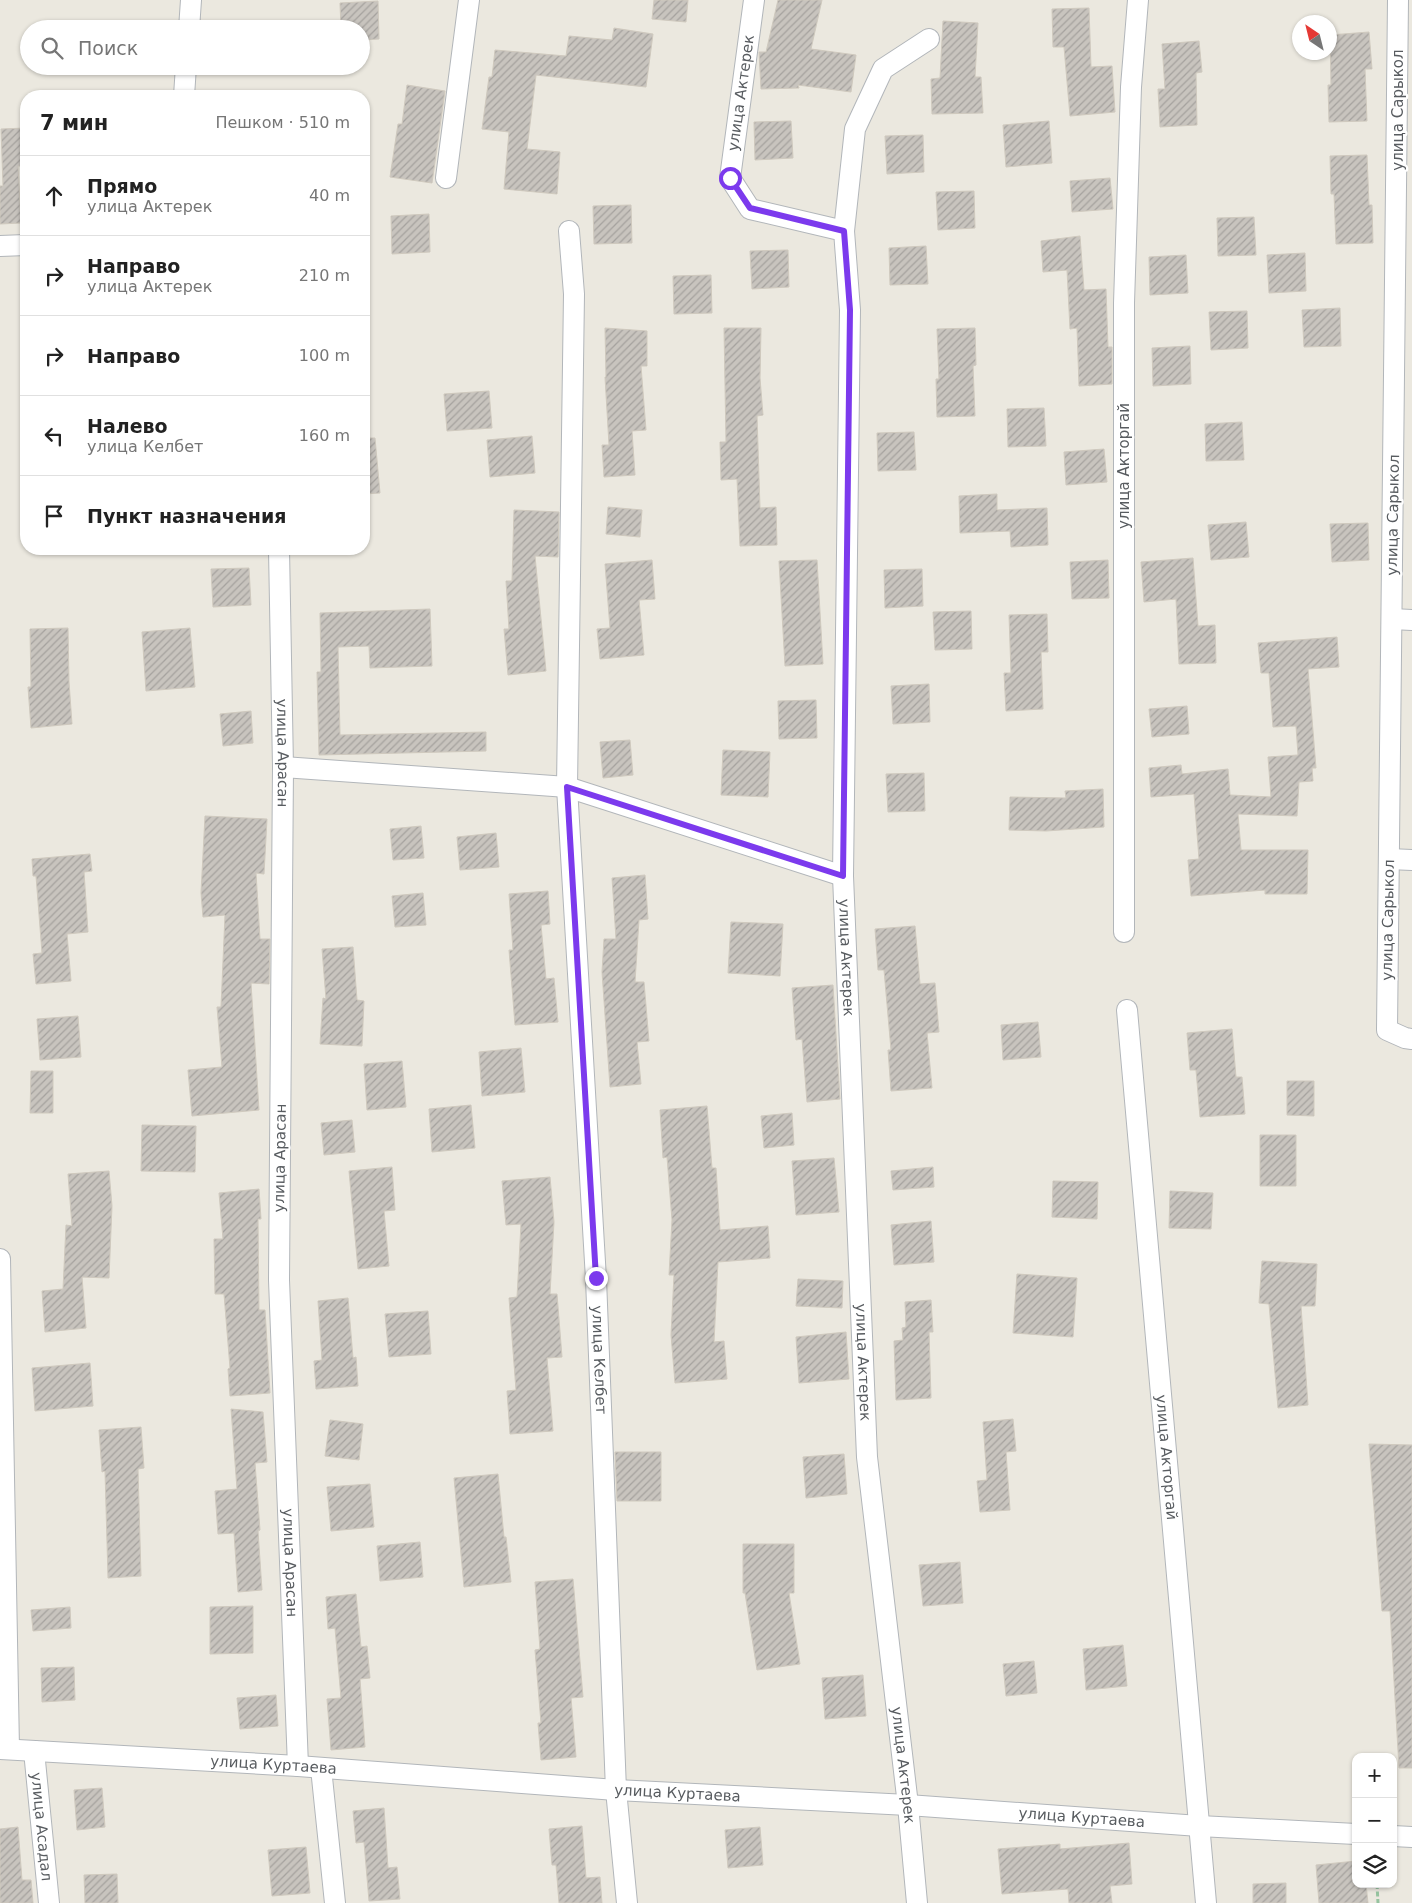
<!DOCTYPE html>
<html lang="ru">
<meta charset="utf-8">
<style>
:root{--surface:#fff;--page:#f2f2f2;--text:#222;--muted:#767676;--line:#e0e0e0}
body{margin:0;font-family:"DejaVu Sans",sans-serif;background:var(--page);color:var(--text)}
.controls{position:absolute;right:15px;bottom:15px;display:grid;overflow:hidden;border-radius:10px;box-shadow:0 1px 4px #0004}
.controls button{width:45px;height:45px;display:grid;place-items:center;padding:0;border:0;border-bottom:1px solid var(--line);background:var(--surface);color:var(--text);font:25px sans-serif}
.compass{position:absolute;left:1292px;top:15px;width:45px;height:45px;border-radius:50%;background:var(--surface);box-shadow:0 1px 4px #0004;rotate:325deg}
.stop{position:absolute;width:15px;height:15px;margin:-11px;border:4px solid #7c3aed;border-radius:50%;background:#fff}
.stop.end{background:#7c3aed;border-color:#fff;box-shadow:0 1px 5px #0008}
.list{margin:0;padding:0;list-style:none}
h2{display:flex;justify-content:space-between;align-items:center;height:65px;margin:0;padding:0 20px;font-size:21px}
h2 small{font-size:16px;font-weight:400;color:var(--muted)}
.list li{display:grid;grid-template-columns:32px 1fr auto;gap:15px;align-items:center;box-sizing:border-box;height:80px;padding:0 20px;border-top:1px solid var(--line)}
.list b{display:block;font-size:19px;white-space:nowrap}
.list p{margin:0;font-size:16px;white-space:nowrap;color:var(--muted)}
.list em{font-size:16px;font-style:normal;color:var(--muted)}
.icon{flex:none;width:28px;height:28px;fill:none;stroke:currentColor;stroke-width:2;stroke-linecap:round;stroke-linejoin:round}
.map{position:relative;flex:none;width:1412px;height:1903px;overflow:hidden}
.search{position:absolute;background:var(--surface);box-shadow:0 1px 4px #0004;left:20px;top:20px;width:350px;height:55px;display:flex;align-items:center;gap:12px;box-sizing:border-box;padding:0 18px;border-radius:28px;color:var(--muted);font-size:19px}
.panel{position:absolute;background:var(--surface);box-shadow:0 1px 4px #0004;left:20px;top:90px;width:350px;height:465px;border-radius:20px}
.map>svg:first-child{display:block}
.building{fill:url(#building-hatch);stroke:#cfc9be}
.lines{fill:none;stroke-linecap:round;stroke-linejoin:round}
.street-casing{stroke:#b2b6ba;stroke-width:22}
.path{stroke:#95c39f;stroke-width:3;stroke-dasharray:5 2.5;stroke-linecap:butt}
.street{stroke:#fff;stroke-width:20}
.route{stroke:#7c3aed;stroke-width:6}
.labels{text-anchor:middle;dominant-baseline:central;stroke-width:4.5;stroke-linejoin:round;paint-order:stroke}
.street-label{font-size:15px;fill:#585c60;stroke:#fff}
</style>
<div class="map">
<svg width="1412" height="1903" viewBox="0 0 1412 1903">
<defs>
<pattern id="building-hatch" width="6" height="6" patternUnits="userSpaceOnUse" patternTransform="scale(1.25)"><rect width="6" height="6" fill="#c8c4be"/><path d="M-1 1l2-2M0 6l6-6M5 7l2-2" fill="none" stroke="#a5a29e"/></pattern>
</defs>
<rect width="100%" height="100%" fill="#ebe8df"/>
<path class="building" d="M 654,0 L 688,0 L 686,22 L 652,19 Z
M 778,0 L 822,0 L 811,49 L 856,55 L 851,92 L 798,85 L 799,88 L 761,89 L 759,52 L 766,52 Z
M 378,1 L 379,39 L 361,40 L 361,29 L 341,29 L 340,3 Z
M 1089,8 L 1091,67 L 1112,66 L 1115,112 L 1070,116 L 1064,47 L 1053,47 L 1052,9 Z
M 943,21 L 978,23 L 975,77 L 981,77 L 983,113 L 932,114 L 931,79 L 940,78 Z
M 614,28 L 653,34 L 646,87 L 536,75 L 527,149 L 560,152 L 557,194 L 504,189 L 509,132 L 482,129 L 489,77 L 492,77 L 495,50 L 566,56 L 569,36 L 612,40 Z
M 1369,32 L 1372,69 L 1365,69 L 1367,121 L 1329,122 L 1328,85 L 1331,85 L 1330,35 Z
M 1199,41 L 1202,72 L 1196,73 L 1197,125 L 1160,127 L 1158,89 L 1165,89 L 1162,44 Z
M 407,85 L 445,91 L 432,183 L 390,177 L 398,124 L 402,124 Z
M 791,121 L 793,158 L 755,160 L 754,122 Z
M 1049,121 L 1052,163 L 1006,167 L 1003,125 Z
M 26,128 L 26,166 L 18,166 L 21,223 L 0,224 L 0,186 L 3,186 L 1,129 Z
M 923,135 L 924,172 L 887,174 L 885,136 Z
M 1367,155 L 1369,205 L 1372,205 L 1373,243 L 1336,244 L 1334,194 L 1331,194 L 1330,156 Z
M 1110,178 L 1113,209 L 1072,212 L 1070,181 Z
M 974,191 L 975,228 L 938,230 L 936,192 Z
M 631,205 L 632,243 L 594,244 L 593,206 Z
M 429,214 L 430,252 L 392,254 L 391,216 Z
M 1254,217 L 1256,255 L 1218,256 L 1217,218 Z
M 1080,236 L 1084,290 L 1106,289 L 1108,347 L 1112,347 L 1112,384 L 1079,386 L 1077,328 L 1070,329 L 1067,270 L 1043,272 L 1041,241 Z
M 926,246 L 928,284 L 890,285 L 889,248 Z
M 788,250 L 789,287 L 752,289 L 750,251 Z
M 1305,253 L 1306,291 L 1269,293 L 1267,255 Z
M 1186,255 L 1188,293 L 1150,295 L 1149,257 Z
M 711,275 L 712,313 L 674,314 L 673,276 Z
M 1340,308 L 1341,346 L 1304,347 L 1302,310 Z
M 1247,311 L 1248,348 L 1211,350 L 1209,312 Z
M 605,328 L 647,331 L 647,366 L 641,366 L 646,430 L 632,431 L 635,475 L 604,477 L 602,445 L 609,445 L 605,377 L 606,377 Z
M 724,328 L 761,328 L 760,378 L 763,415 L 757,416 L 760,508 L 776,507 L 777,545 L 740,546 L 737,479 L 721,480 L 720,442 L 726,442 Z
M 975,328 L 976,365 L 973,366 L 975,416 L 937,417 L 936,379 L 939,379 L 937,329 Z
M 1190,346 L 1191,384 L 1153,386 L 1152,348 Z
M 489,391 L 492,428 L 447,431 L 444,394 Z
M 1044,408 L 1046,446 L 1008,447 L 1007,409 Z
M 1242,422 L 1244,460 L 1206,461 L 1205,424 Z
M 914,432 L 916,470 L 878,471 L 877,433 Z
M 532,436 L 535,473 L 490,477 L 487,440 Z
M 364,438 L 375,438 L 380,493 L 364,494 Z
M 1104,449 L 1107,482 L 1066,485 L 1064,452 Z
M 997,494 L 997,510 L 1047,508 L 1048,545 L 1011,547 L 1010,531 L 960,533 L 959,496 Z
M 608,507 L 642,510 L 640,537 L 606,534 Z
M 514,510 L 559,512 L 558,557 L 535,556 L 546,671 L 508,675 L 504,629 L 509,629 L 506,581 L 512,581 Z
M 1246,522 L 1249,557 L 1211,560 L 1208,525 Z
M 1368,523 L 1369,560 L 1332,562 L 1330,524 Z
M 1193,558 L 1198,626 L 1215,625 L 1216,663 L 1179,664 L 1176,599 L 1144,602 L 1141,562 Z
M 652,560 L 655,599 L 639,600 L 644,655 L 600,659 L 597,629 L 610,628 L 605,564 Z
M 817,560 L 823,664 L 785,666 L 779,561 Z
M 1108,560 L 1109,598 L 1072,599 L 1070,562 Z
M 249,568 L 251,605 L 213,607 L 211,569 Z
M 922,569 L 923,606 L 885,608 L 884,570 Z
M 430,609 L 432,666 L 370,668 L 369,646 L 338,647 L 340,735 L 486,732 L 486,751 L 319,755 L 317,672 L 321,672 L 320,613 Z
M 971,611 L 972,649 L 935,650 L 933,612 Z
M 1047,614 L 1048,652 L 1041,652 L 1043,709 L 1006,711 L 1004,673 L 1011,673 L 1009,615 Z
M 68,628 L 69,682 L 72,724 L 31,728 L 28,687 L 31,687 L 30,629 Z
M 190,628 L 195,687 L 146,691 L 142,632 Z
M 1337,637 L 1339,667 L 1308,669 L 1316,768 L 1312,768 L 1313,781 L 1299,782 L 1297,816 L 1238,814 L 1241,850 L 1308,850 L 1307,894 L 1265,894 L 1265,890 L 1191,896 L 1188,860 L 1199,859 L 1194,794 L 1151,797 L 1149,768 L 1181,765 L 1182,774 L 1228,769 L 1230,795 L 1271,797 L 1268,757 L 1298,755 L 1296,726 L 1273,727 L 1269,673 L 1261,673 L 1258,643 Z
M 929,684 L 930,722 L 893,724 L 891,686 Z
M 816,700 L 817,738 L 779,739 L 778,701 Z
M 1187,706 L 1189,734 L 1152,737 L 1149,709 Z
M 251,711 L 253,743 L 223,746 L 220,714 Z
M 630,740 L 633,775 L 603,778 L 600,742 Z
M 723,750 L 770,752 L 768,797 L 721,795 Z
M 924,773 L 925,811 L 888,812 L 886,774 Z
M 1103,789 L 1104,827 L 1046,831 L 1009,830 L 1010,797 L 1066,798 L 1065,791 Z
M 205,816 L 267,819 L 264,874 L 256,873 L 260,939 L 270,939 L 269,984 L 251,983 L 259,1110 L 192,1116 L 188,1070 L 222,1067 L 217,1007 L 221,1007 L 225,915 L 203,917 L 201,893 Z
M 421,826 L 424,858 L 393,860 L 390,829 Z
M 496,833 L 499,867 L 460,870 L 457,837 Z
M 90,854 L 92,871 L 84,872 L 88,932 L 67,934 L 71,981 L 36,984 L 33,954 L 42,953 L 36,876 L 33,876 L 32,859 Z
M 645,875 L 648,919 L 639,920 L 635,982 L 644,982 L 649,1041 L 637,1042 L 641,1084 L 610,1087 L 602,972 L 604,939 L 616,939 L 612,878 Z
M 548,891 L 550,924 L 541,925 L 546,979 L 554,978 L 558,1022 L 515,1025 L 509,950 L 513,950 L 509,894 Z
M 423,893 L 426,925 L 395,927 L 392,896 Z
M 731,922 L 783,924 L 780,976 L 728,973 Z
M 915,926 L 920,984 L 935,983 L 939,1032 L 927,1033 L 932,1088 L 891,1091 L 888,1050 L 891,1050 L 884,970 L 878,970 L 875,929 Z
M 353,947 L 357,1000 L 364,1001 L 362,1046 L 320,1044 L 323,998 L 326,999 L 322,949 Z
M 833,985 L 840,1099 L 807,1102 L 802,1039 L 796,1040 L 792,988 Z
M 78,1016 L 81,1057 L 40,1060 L 37,1019 Z
M 1038,1022 L 1041,1057 L 1003,1060 L 1001,1025 Z
M 1232,1029 L 1236,1077 L 1242,1077 L 1245,1114 L 1200,1117 L 1196,1070 L 1190,1070 L 1187,1033 Z
M 521,1048 L 525,1092 L 482,1096 L 479,1052 Z
M 402,1061 L 406,1107 L 367,1110 L 364,1064 Z
M 31,1071 L 53,1071 L 53,1113 L 30,1113 Z
M 1287,1081 L 1314,1081 L 1314,1116 L 1287,1115 Z
M 471,1105 L 475,1148 L 432,1152 L 429,1109 Z
M 707,1106 L 712,1168 L 716,1168 L 720,1230 L 768,1226 L 770,1258 L 718,1262 L 714,1342 L 724,1341 L 727,1379 L 675,1383 L 671,1335 L 674,1275 L 669,1275 L 672,1220 L 667,1157 L 663,1158 L 660,1110 Z
M 792,1113 L 794,1145 L 764,1148 L 761,1116 Z
M 352,1120 L 355,1152 L 324,1155 L 321,1123 Z
M 142,1125 L 196,1126 L 195,1172 L 141,1171 Z
M 1260,1135 L 1296,1135 L 1296,1186 L 1260,1186 Z
M 834,1158 L 839,1212 L 796,1215 L 792,1161 Z
M 392,1167 L 395,1210 L 384,1211 L 389,1266 L 358,1269 L 349,1171 Z
M 933,1167 L 934,1187 L 893,1190 L 891,1171 Z
M 109,1171 L 112,1206 L 109,1278 L 82,1277 L 86,1328 L 45,1332 L 42,1291 L 63,1289 L 66,1225 L 72,1226 L 68,1174 Z
M 550,1177 L 554,1222 L 550,1294 L 557,1294 L 562,1357 L 547,1358 L 553,1431 L 510,1434 L 507,1391 L 516,1390 L 509,1298 L 517,1297 L 521,1224 L 506,1225 L 502,1181 Z
M 1053,1181 L 1098,1182 L 1097,1219 L 1052,1217 Z
M 259,1189 L 261,1219 L 258,1219 L 259,1310 L 265,1310 L 270,1393 L 230,1396 L 228,1369 L 230,1368 L 224,1294 L 215,1294 L 214,1239 L 223,1239 L 219,1193 Z
M 1170,1191 L 1213,1193 L 1211,1229 L 1169,1228 Z
M 931,1221 L 934,1262 L 894,1265 L 891,1225 Z
M 1262,1261 L 1317,1264 L 1315,1306 L 1301,1306 L 1308,1405 L 1278,1408 L 1269,1304 L 1259,1303 Z
M 1017,1274 L 1077,1278 L 1073,1337 L 1013,1333 Z
M 798,1279 L 843,1281 L 842,1308 L 796,1306 Z
M 348,1298 L 353,1358 L 356,1357 L 358,1386 L 316,1389 L 314,1361 L 322,1360 L 318,1301 Z
M 931,1300 L 933,1332 L 929,1332 L 931,1398 L 896,1400 L 894,1341 L 903,1340 L 902,1328 L 906,1327 L 905,1302 Z
M 428,1311 L 431,1354 L 389,1357 L 385,1314 Z
M 846,1332 L 849,1379 L 799,1383 L 796,1337 Z
M 90,1363 L 93,1406 L 35,1411 L 32,1368 Z
M 231,1409 L 263,1412 L 267,1462 L 255,1463 L 260,1530 L 258,1531 L 262,1590 L 238,1592 L 234,1533 L 218,1534 L 215,1491 L 237,1489 Z
M 1013,1419 L 1016,1451 L 1006,1452 L 1010,1510 L 980,1512 L 977,1481 L 987,1480 L 983,1422 Z
M 330,1420 L 363,1424 L 359,1460 L 325,1456 Z
M 141,1427 L 144,1468 L 138,1469 L 141,1576 L 108,1578 L 105,1471 L 102,1472 L 99,1430 Z
M 1369,1444 L 1412,1445 L 1412,1768 L 1399,1768 L 1390,1611 L 1382,1611 Z
M 615,1452 L 661,1452 L 661,1501 L 617,1501 Z
M 844,1454 L 847,1494 L 806,1498 L 803,1457 Z
M 498,1474 L 504,1537 L 506,1537 L 511,1582 L 464,1587 L 454,1478 Z
M 370,1484 L 374,1527 L 331,1531 L 327,1487 Z
M 420,1542 L 423,1577 L 380,1581 L 377,1546 Z
M 743,1544 L 794,1544 L 794,1593 L 789,1593 L 800,1664 L 757,1670 L 745,1593 L 743,1593 Z
M 960,1562 L 963,1603 L 923,1606 L 919,1565 Z
M 573,1579 L 583,1697 L 571,1698 L 576,1757 L 541,1760 L 538,1723 L 541,1723 L 535,1650 L 540,1649 L 535,1582 Z
M 356,1594 L 361,1647 L 367,1646 L 370,1678 L 360,1679 L 365,1747 L 331,1750 L 327,1699 L 341,1698 L 335,1628 L 328,1629 L 326,1597 Z
M 253,1606 L 253,1653 L 210,1654 L 210,1607 Z
M 70,1607 L 71,1628 L 33,1631 L 31,1610 Z
M 1123,1645 L 1127,1686 L 1086,1690 L 1083,1649 Z
M 1034,1661 L 1037,1693 L 1006,1696 L 1003,1664 Z
M 74,1667 L 75,1700 L 42,1702 L 41,1668 Z
M 863,1675 L 866,1716 L 825,1719 L 822,1678 Z
M 276,1695 L 278,1726 L 240,1729 L 237,1698 Z
M 102,1788 L 105,1827 L 77,1830 L 74,1790 Z
M 384,1808 L 388,1868 L 397,1867 L 400,1899 L 369,1901 L 364,1842 L 356,1843 L 353,1811 Z
M 582,1826 L 586,1878 L 600,1877 L 602,1903 L 559,1903 L 556,1865 L 552,1865 L 549,1829 Z
M 18,1827 L 22,1880 L 31,1880 L 33,1903 L 0,1903 L 0,1829 Z
M 760,1827 L 763,1865 L 728,1868 L 725,1830 Z
M 1129,1843 L 1132,1884 L 1110,1886 L 1112,1903 L 1069,1903 L 1068,1889 L 1002,1894 L 998,1849 L 1060,1844 L 1060,1849 Z
M 306,1847 L 310,1893 L 272,1896 L 268,1850 Z
M 1356,1861 L 1356,1884 L 1366,1884 L 1368,1903 L 1319,1903 L 1316,1865 Z
M 117,1874 L 118,1903 L 85,1903 L 84,1875 Z
M 1286,1883 L 1286,1903 L 1253,1903 L 1253,1884 Z"/>
<g class="lines">
<defs>
<g id="street">
<path id="s1" d="M 754,0 L 730,178 L 750,209 L 844,231 L 850,310 L 843,876 L 867,1457 L 908,1805 L 917,1903"/>
<path d="M 1398,0 L 1387,1030 L 1405,1038 L 1412,1039"/>
<path d="M 189,29 L 191,0"/>
<path d="M 184,96 L 186,66"/>
<path d="M 446,178 L 469,0"/>
<path id="s2" d="M 569,231 L 574,294 L 567,787 L 596,1279 L 616,1790 L 627,1903"/>
<path d="M 844,231 L 855,129 L 883,69 L 929,39"/>
<path d="M 0,246 L 26,245"/>
<path id="s3" d="M 279,549 L 283,767 L 279,1280 L 298,1766"/>
<path d="M 1392,619 L 1412,620"/>
<path d="M 283,767 L 567,787 L 843,876"/>
<path d="M 1389,859 L 1412,860"/>
<path d="M 1124,932 L 1124,303 L 1131,87 L 1138,0"/>
<path id="s4" d="M 1127,1010 L 1206,1903"/>
<path d="M 0,1259 L 9,1749"/>
<path id="s5" d="M 0,1749 L 298,1766 L 616,1790 L 908,1805 L 1199,1826 L 1356,1834"/>
<path id="s6" d="M 34,1751 L 49,1903"/>
<path d="M 321,1768 L 335,1903"/>
<path d="M 1393,1836 L 1412,1837"/>
</g>
</defs>
<use href="#street" class="street-casing"/>
<path class="path" d="M 1377,1884 L 1378,1903"/>
<use href="#street" class="street"/>
</g>
<g class="lines">
<path class="route" d="M 596,1278 L 567,787 L 843,876 L 850,310 L 844,231 L 750,208 L 730,178"/>
</g>
<g class="labels">
<g class="street-label">
<text transform="translate(741 93) rotate(-82)">улица Актерек</text>
<text transform="translate(1398 110) rotate(-90)">улица Сарыкол</text>
<text transform="translate(1124 466) rotate(-90)">улица Акторгай</text>
<text transform="translate(1393 515) rotate(-89)">улица Сарыкол</text>
<text stroke="none"><textPath href="#s3" startOffset="204">улица Арасан</textPath></text>
<text transform="translate(1388 920) rotate(-89)">улица Сарыкол</text>
<text stroke="none"><textPath href="#s1" startOffset="1040">улица Актерек</textPath></text>
<text transform="translate(280 1158) rotate(-89)">улица Арасан</text>
<text stroke="none"><textPath href="#s2" startOffset="1130">улица Келбет</textPath></text>
<text stroke="none"><textPath href="#s1" startOffset="1445">улица Актерек</textPath></text>
<text stroke="none"><textPath href="#s4" startOffset="449">улица Акторгай</textPath></text>
<text stroke="none"><textPath href="#s3" startOffset="1014">улица Арасан</textPath></text>
<text stroke="none"><textPath href="#s5" startOffset="274">улица Куртаева</textPath></text>
<text stroke="none"><textPath href="#s1" startOffset="1850">улица Актерек</textPath></text>
<text stroke="none"><textPath href="#s5" startOffset="679">улица Куртаева</textPath></text>
<text stroke="none"><textPath href="#s5" startOffset="1084">улица Куртаева</textPath></text>
<text stroke="none"><textPath href="#s6" startOffset="76">улица Асадал</textPath></text>
</g>
</g>
</svg>
<div class="controls">
<button>+</button>
<button>−</button>
<button><svg class="icon" aria-label="layers" viewBox="0 0 24 24"><path d="M12 4l9 5-9 5-9-5zM3 14l9 5 9-5"/></svg></button>
</div>
<svg class="compass" viewBox="-18 -18 36 36"><path d="M0-13l5 13h-10z" fill="#e53935"/><path d="M0 13l5-13h-10z" fill="#767676"/></svg>
<div class="stop" style="left:730px;top:178px"></div>
<div class="stop end" style="left:596px;top:1278px"></div>
<div class="search"><svg class="icon" aria-label="search" viewBox="0 0 24 24"><circle cx="10" cy="10" r="6"/><path d="M15 15l6 6"/></svg>Поиск</div>
<section class="panel">
<h2>7 мин<small>Пешком · 510 m</small></h2>
<ul class="list">
<li><svg class="icon" aria-label="ahead" viewBox="0 0 24 24"><path d="M12 20V5M6 11l6-6 6 6"/></svg><div><b>Прямо</b><p>улица Актерек</p></div><em>40 m</em></li>
<li><svg class="icon" aria-label="right" viewBox="0 0 24 24"><path d="M7 20v-9h11M14 6l5 5-5 5"/></svg><div><b>Направо</b><p>улица Актерек</p></div><em>210 m</em></li>
<li><svg class="icon" aria-label="right" viewBox="0 0 24 24"><path d="M7 20v-9h11M14 6l5 5-5 5"/></svg><div><b>Направо</b></div><em>100 m</em></li>
<li><svg class="icon" aria-label="left" viewBox="0 0 24 24"><path d="M17 20v-9H6M10 6l-5 5 5 5"/></svg><div><b>Налево</b><p>улица Келбет</p></div><em>160 m</em></li>
<li><svg class="icon" aria-label="arrive" viewBox="0 0 24 24"><path d="M6 21V4h12l-3 4 3 4H6"/></svg><div><b>Пункт назначения</b></div></li>
</ul>
</section>
</div>
